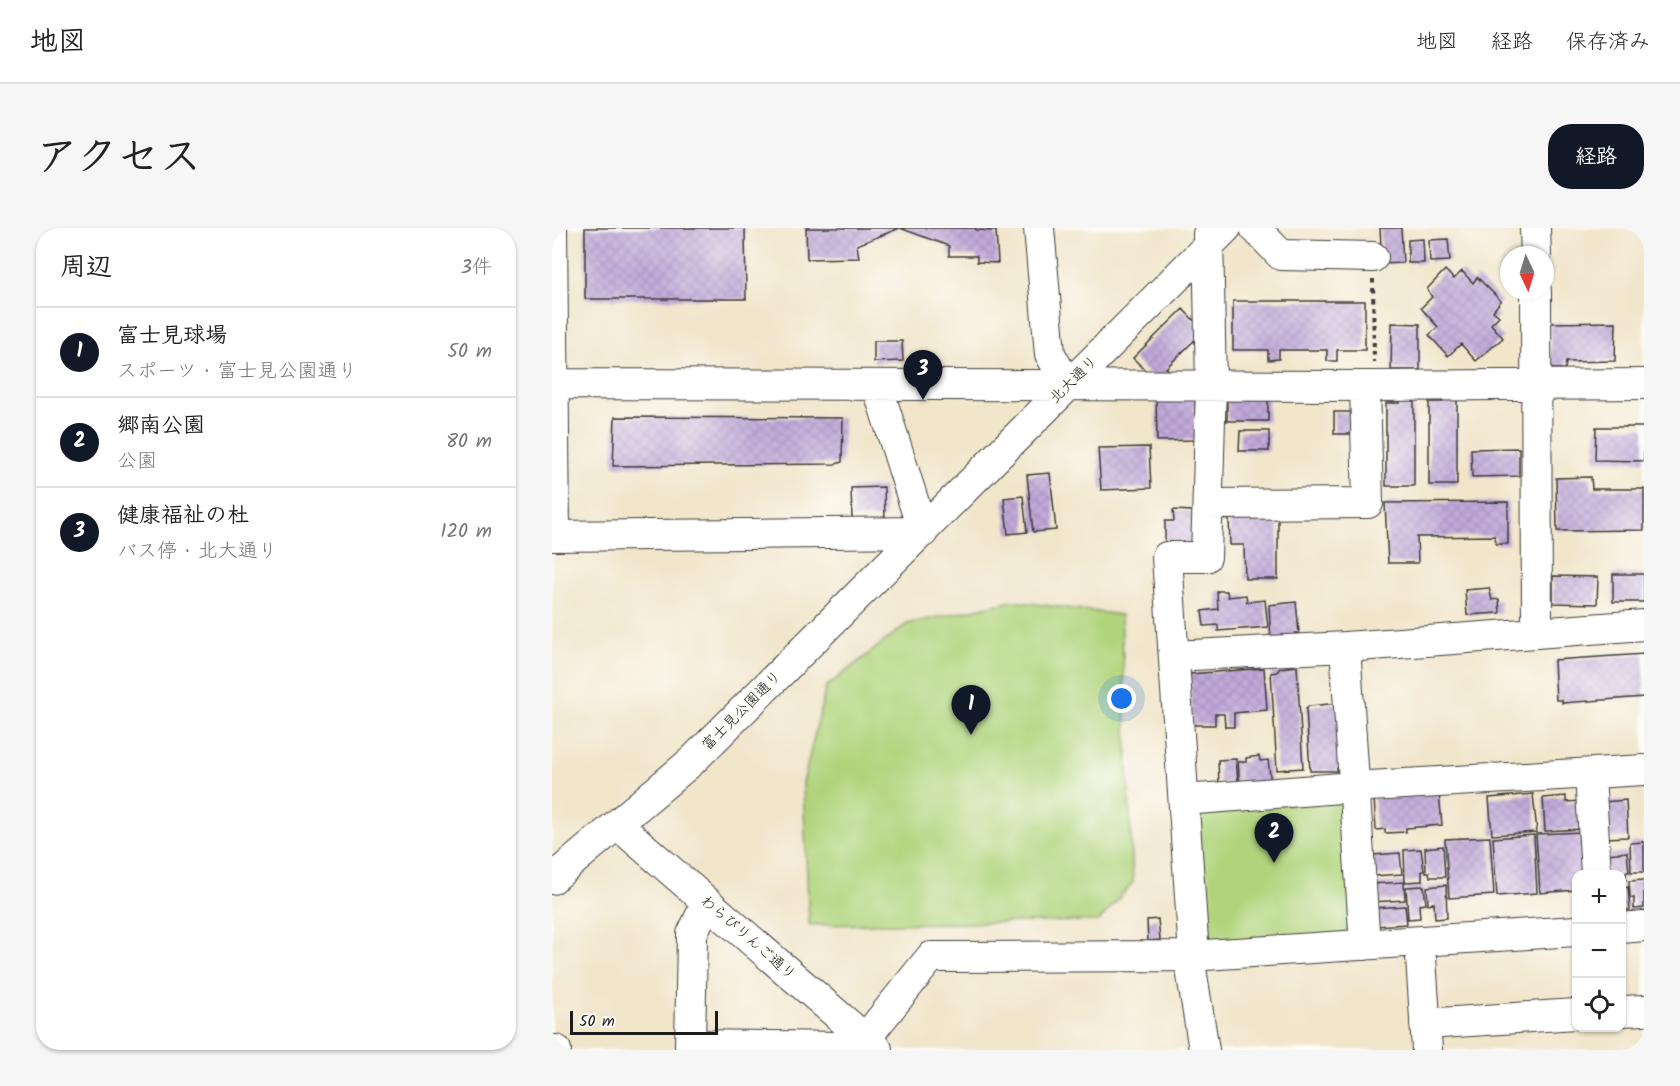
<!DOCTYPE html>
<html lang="ja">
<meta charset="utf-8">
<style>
:root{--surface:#fff;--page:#f6f6f6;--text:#222;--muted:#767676;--line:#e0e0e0;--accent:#111827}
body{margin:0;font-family:Kalam,"Klee One",sans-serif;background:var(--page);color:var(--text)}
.controls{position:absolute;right:18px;bottom:18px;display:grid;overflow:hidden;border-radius:12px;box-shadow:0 2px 4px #0004}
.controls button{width:54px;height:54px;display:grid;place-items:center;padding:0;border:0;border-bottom:2px solid var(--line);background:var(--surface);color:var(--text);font:30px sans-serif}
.compass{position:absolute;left:948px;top:18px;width:54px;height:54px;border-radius:50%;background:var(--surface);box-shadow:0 2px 4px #0004;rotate:176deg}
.scale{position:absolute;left:18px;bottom:15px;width:148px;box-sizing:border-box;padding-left:6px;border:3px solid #1c1c1c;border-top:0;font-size:16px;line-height:21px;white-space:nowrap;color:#1c1c1c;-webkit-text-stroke:4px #fdfcf7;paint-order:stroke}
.you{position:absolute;left:570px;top:471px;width:21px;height:21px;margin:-15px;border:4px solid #fff;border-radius:50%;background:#1a73e8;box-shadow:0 0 0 9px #1a73e833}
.badge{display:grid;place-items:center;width:39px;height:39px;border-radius:50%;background:var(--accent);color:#fff;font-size:20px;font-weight:700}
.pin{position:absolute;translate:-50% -50px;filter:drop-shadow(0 2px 3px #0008)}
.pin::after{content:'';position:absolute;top:32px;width:21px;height:18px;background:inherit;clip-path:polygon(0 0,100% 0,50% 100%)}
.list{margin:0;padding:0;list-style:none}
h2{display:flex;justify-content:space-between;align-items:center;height:78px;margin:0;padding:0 24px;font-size:26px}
h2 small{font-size:20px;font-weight:400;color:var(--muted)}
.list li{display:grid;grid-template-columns:39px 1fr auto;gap:18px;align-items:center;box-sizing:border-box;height:90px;padding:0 24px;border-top:2px solid var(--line)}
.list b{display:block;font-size:22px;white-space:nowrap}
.list p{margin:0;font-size:20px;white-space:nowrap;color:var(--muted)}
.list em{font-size:20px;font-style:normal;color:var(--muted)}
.icon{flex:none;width:33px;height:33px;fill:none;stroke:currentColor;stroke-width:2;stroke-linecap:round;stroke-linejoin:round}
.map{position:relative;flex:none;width:1092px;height:822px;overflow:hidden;border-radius:24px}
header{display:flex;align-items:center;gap:36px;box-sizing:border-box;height:84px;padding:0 30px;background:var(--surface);border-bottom:2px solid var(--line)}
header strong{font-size:28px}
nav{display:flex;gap:33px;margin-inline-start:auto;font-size:21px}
.intro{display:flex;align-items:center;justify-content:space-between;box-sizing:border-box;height:144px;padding:0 36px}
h1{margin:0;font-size:42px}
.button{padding:15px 27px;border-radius:24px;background:var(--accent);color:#fff;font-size:21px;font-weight:700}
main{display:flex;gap:36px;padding:0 36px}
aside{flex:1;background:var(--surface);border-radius:24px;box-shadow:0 2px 4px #0004}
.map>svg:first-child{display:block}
.green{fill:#b0d47c;stroke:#66784c;stroke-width:1.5}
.building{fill:url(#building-cross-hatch)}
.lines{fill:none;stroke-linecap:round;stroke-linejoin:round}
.minor-casing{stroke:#3c3a36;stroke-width:32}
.path{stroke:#3c3a36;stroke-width:4;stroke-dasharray:4.5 4.5;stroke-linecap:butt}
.minor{stroke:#fff;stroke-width:30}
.labels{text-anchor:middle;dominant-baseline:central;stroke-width:5;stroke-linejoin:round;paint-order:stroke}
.street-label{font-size:15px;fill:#1c1c1c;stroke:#fdfcf7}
</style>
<header>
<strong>地図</strong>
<nav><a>地図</a><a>経路</a><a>保存済み</a></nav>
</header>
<div class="intro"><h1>アクセス</h1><a class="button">経路</a></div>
<main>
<aside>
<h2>周辺<small>3件</small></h2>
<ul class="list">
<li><span class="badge">1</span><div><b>富士見球場</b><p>スポーツ · 富士見公園通り</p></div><em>50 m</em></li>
<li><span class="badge">2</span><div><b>郷南公園</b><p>公園</p></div><em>80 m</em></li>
<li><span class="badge">3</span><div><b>健康福祉の杜</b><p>バス停 · 北大通り</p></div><em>120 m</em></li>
</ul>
</aside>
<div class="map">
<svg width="1092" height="822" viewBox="0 0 1092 822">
<defs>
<pattern id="building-cross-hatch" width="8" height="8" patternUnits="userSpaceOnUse" patternTransform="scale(1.5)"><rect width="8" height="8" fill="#c1a9da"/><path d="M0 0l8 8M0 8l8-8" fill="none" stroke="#a591ba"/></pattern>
</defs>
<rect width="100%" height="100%" fill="#fdfcf7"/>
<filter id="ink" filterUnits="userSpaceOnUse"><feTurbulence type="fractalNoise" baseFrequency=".0167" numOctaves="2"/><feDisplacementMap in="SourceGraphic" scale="12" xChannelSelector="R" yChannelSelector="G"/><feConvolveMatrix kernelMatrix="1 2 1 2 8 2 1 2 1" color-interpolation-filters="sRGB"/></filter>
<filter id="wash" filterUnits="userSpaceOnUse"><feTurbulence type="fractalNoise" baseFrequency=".008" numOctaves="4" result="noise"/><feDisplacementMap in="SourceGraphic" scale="24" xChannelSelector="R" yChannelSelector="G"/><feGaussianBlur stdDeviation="1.35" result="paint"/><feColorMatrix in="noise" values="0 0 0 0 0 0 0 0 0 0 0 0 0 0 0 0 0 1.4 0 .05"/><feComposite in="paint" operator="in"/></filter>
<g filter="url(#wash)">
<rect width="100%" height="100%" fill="#f1e5ca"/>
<path class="green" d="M 461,373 L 569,387 L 581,654 L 547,693 L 257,697 L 251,555 L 274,459 L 355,396 Z
M 797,573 L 804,691 L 789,708 L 647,718 L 639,580 Z"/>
<g id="blocks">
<path class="building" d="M 33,0 L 193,0 L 194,71 L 33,71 Z
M 254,0 L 424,0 L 424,2 L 444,3 L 446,35 L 425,34 L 425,28 L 397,28 L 397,18 L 348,0 L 305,17 L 307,30 L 255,31 Z
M 828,0 L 849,0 L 851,35 L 830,36 Z
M 871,11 L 872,35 L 856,35 L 856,12 Z
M 896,11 L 898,33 L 878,34 L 877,12 Z
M 893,42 L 902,51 L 910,43 L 921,55 L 925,49 L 949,73 L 941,83 L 947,88 L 939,96 L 951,110 L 924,133 L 909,116 L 896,128 L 877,107 L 886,99 L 869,80 L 880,69 L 875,61 Z
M 681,73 L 813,73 L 813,122 L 785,122 L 785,133 L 775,133 L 775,122 L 727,122 L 727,131 L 716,132 L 716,122 L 681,122 Z
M 631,81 L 652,103 L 614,140 L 617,142 L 605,154 L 581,130 Z
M 1064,94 L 1063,133 L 1014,134 L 1013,141 L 999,141 L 998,95 Z
M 840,95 L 868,96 L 868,142 L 839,142 Z
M 322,113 L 350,113 L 351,133 L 322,134 Z
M 675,166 L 716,167 L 716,193 L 675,193 Z
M 892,168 L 905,168 L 905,257 L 877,257 L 877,174 L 891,174 Z
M 849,169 L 862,169 L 862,258 L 834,258 L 834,175 L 848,175 Z
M 604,170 L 643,171 L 644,212 L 605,213 Z
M 782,184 L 807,184 L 808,206 L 782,206 Z
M 63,189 L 291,190 L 290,234 L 284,236 L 61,238 Z
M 1044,199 L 1092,199 L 1092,233 L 1043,232 Z
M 688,203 L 717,203 L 717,223 L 687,223 Z
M 597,219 L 599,260 L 549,262 L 546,220 Z
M 967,220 L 967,248 L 920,249 L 919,221 Z
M 498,245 L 504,302 L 481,304 L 475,247 Z
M 1039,249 L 1040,261 L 1092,261 L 1092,302 L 1005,303 L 1004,250 Z
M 332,259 L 333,290 L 300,290 L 299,260 Z
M 471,268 L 475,304 L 456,306 L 452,270 Z
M 956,274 L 956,316 L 944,316 L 943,308 L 865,309 L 866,335 L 836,335 L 833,275 Z
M 621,282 L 641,283 L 641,315 L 613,317 L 613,293 L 622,293 Z
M 726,288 L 726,351 L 693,351 L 692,317 L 678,317 L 677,290 Z
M 1061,346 L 1092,346 L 1092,374 L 1061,374 Z
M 1001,348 L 1046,349 L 1045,376 L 1001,375 Z
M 937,360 L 940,372 L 947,371 L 948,385 L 915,387 L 913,362 Z
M 665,363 L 675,363 L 676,369 L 694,367 L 695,374 L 713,372 L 716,399 L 666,403 L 666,397 L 652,398 L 650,383 L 666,381 Z
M 744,374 L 747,405 L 743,405 L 743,411 L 719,413 L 717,377 Z
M 1092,426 L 1092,469 L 1010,475 L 1010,472 L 1004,472 L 1002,432 Z
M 745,438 L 751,540 L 725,542 L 719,445 L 725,444 L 728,440 Z
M 712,440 L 715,482 L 682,485 L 682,499 L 673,499 L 672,486 L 663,486 L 663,497 L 640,497 L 638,446 Z
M 787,475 L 791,540 L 785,540 L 785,543 L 758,543 L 754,481 L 757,478 Z
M 707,528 L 708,533 L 716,532 L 719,555 L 688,557 L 686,534 L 694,534 L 694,530 Z
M 684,531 L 686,554 L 667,555 L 666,532 Z
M 887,565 L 890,597 L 854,600 L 854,604 L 833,605 L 833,601 L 824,602 L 822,570 Z
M 981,566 L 985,604 L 940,607 L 937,570 Z
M 1014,568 L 1014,574 L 1029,573 L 1030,601 L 993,603 L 991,570 Z
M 1074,572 L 1076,609 L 1053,610 L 1051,574 Z
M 1031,604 L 1033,646 L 1024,646 L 1024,662 L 988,665 L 984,606 Z
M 982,607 L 985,665 L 945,668 L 941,610 Z
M 938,609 L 942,667 L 897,670 L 893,611 Z
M 1092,614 L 1092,644 L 1079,644 L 1078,615 Z
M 891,618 L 893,649 L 878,649 L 877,644 L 874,644 L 873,620 Z
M 869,621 L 872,643 L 870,643 L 870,653 L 853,654 L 852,622 Z
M 1075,624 L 1077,644 L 1074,644 L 1074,652 L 1070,652 L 1070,646 L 1054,646 L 1055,626 Z
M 848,625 L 850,646 L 822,648 L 821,627 Z
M 1092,652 L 1092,680 L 1082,681 L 1082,670 L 1078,670 L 1077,653 Z
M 852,654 L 853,672 L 820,674 L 819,656 Z
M 894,657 L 895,690 L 883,691 L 882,675 L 876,676 L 875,659 Z
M 872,658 L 874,676 L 867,677 L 868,690 L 856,691 L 854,659 Z
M 1076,659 L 1078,682 L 1070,682 L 1070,660 Z
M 853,678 L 855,696 L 823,698 L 822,680 Z
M 606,691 L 608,712 L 596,713 L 595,692 Z"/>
</g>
</g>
<g filter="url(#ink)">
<use href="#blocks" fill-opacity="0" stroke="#3c3a36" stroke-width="1.5"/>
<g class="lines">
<defs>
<path id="minor" d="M 0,0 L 3,307
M 487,0 L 498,126 L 516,158
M 703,0 L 729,27 L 821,29
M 983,0 L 984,27
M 984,63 L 985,404
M 0,156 L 822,158 L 1092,156
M 325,157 L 371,304
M 656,276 L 816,275 L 813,158
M 0,308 L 371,304
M 793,419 L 813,717
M 622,428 L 793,419 L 1092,397
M 1038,546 L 1044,646
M 632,572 L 801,559 L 1092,542
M 66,597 L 325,821
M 0,651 L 140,533 L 674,0
M 1070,700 L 1092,698
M 868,714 L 875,822
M 642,727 L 615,329 L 654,329 L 659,157 L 656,6
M 637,728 L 652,822
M 1070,783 L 1092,782
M 873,796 L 1024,786
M 138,817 L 289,819 L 313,811 L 379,729 L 637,728 L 1024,703
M 0,822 L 4,822
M 138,822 L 140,706 L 155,674"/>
</defs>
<use href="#minor" class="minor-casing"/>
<path class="path" d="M 821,51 L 822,134"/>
<use href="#minor" class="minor"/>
</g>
</g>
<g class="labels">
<g class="street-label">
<text transform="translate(522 152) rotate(-45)">北大通り</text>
<text transform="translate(190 483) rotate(-45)">富士見公園通り</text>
<text transform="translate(196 710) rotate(41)">わらびりんご通り</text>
</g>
</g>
</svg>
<div class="controls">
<button>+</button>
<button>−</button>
<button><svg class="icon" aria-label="locate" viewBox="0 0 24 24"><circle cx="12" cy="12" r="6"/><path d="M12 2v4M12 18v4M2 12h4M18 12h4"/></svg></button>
</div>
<svg class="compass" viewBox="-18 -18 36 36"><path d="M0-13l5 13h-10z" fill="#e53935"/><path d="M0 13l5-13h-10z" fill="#767676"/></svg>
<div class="scale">50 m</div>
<div class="you"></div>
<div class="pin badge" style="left:419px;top:507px">1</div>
<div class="pin badge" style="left:722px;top:635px">2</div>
<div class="pin badge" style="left:371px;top:172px">3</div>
</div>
</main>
